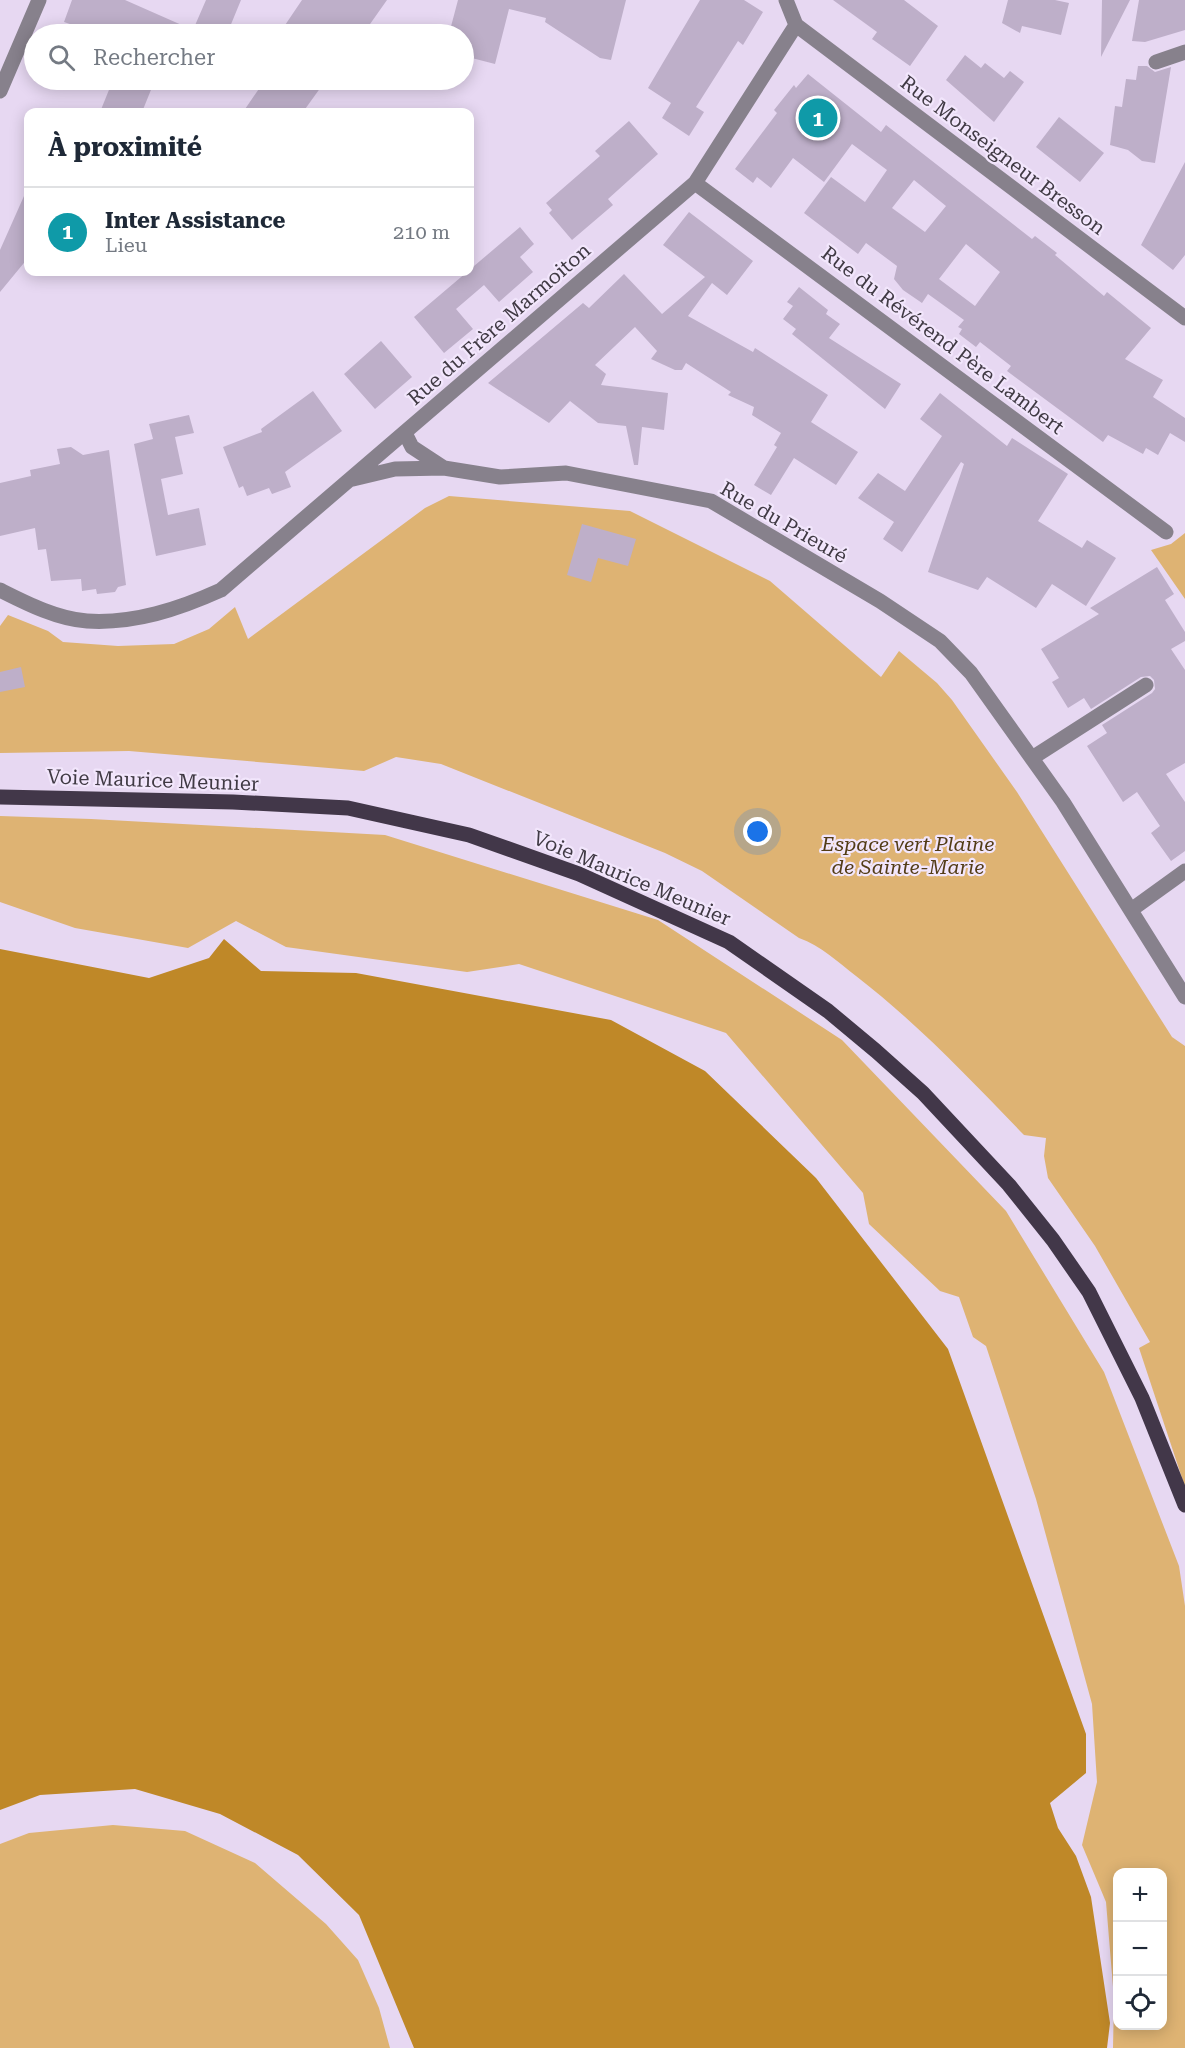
<!DOCTYPE html>
<html lang="fr">
<meta charset="utf-8">
<style>
:root{--surface:#fff;--page:#f2f2f3;--text:#1f2937;--muted:#747a83;--line:#e0e1e3;--accent:#db2777}
body{margin:0;font-family:"Roboto Serif",serif;background:var(--page);color:var(--text)}
.controls{position:absolute;right:18px;bottom:18px;display:grid;overflow:hidden;border-radius:12px;box-shadow:0 3px 15px #0003}
.controls button{width:54px;height:54px;display:grid;place-items:center;padding:0;border:0;border-bottom:2px solid var(--line);background:var(--surface);color:var(--text);font:30px sans-serif}
.you{position:absolute;left:758px;top:832px;width:21px;height:21px;margin:-15px;border:4px solid #fff;border-radius:50%;background:#1a73e8;box-shadow:0 0 0 9px #1a73e833}
.badge{display:grid;place-items:center;width:39px;height:39px;border-radius:50%;background:var(--accent);color:#fff;font-size:20px;font-weight:700}
.pin{position:absolute;translate:-50% -50%;border:3px solid #fff;box-shadow:0 2px 6px #0006}
.list{margin:0;padding:0;list-style:none}
h2{display:flex;justify-content:space-between;align-items:center;height:78px;margin:0;padding:0 24px;font-size:26px}
h2 small{font-size:20px;font-weight:400;color:var(--muted)}
.list li{display:grid;grid-template-columns:39px 1fr auto;gap:18px;align-items:center;box-sizing:border-box;height:90px;padding:0 24px;border-top:2px solid var(--line)}
.list b{display:block;font-size:22px;white-space:nowrap}
.list p{margin:0;font-size:20px;white-space:nowrap;color:var(--muted)}
.list em{font-size:20px;font-style:normal;color:var(--muted)}
.icon{flex:none;width:33px;height:33px;fill:none;stroke:currentColor;stroke-width:2;stroke-linecap:round;stroke-linejoin:round}
.map{position:relative;flex:none;width:1185px;height:2048px;overflow:hidden}
.search{position:absolute;background:var(--surface);box-shadow:0 3px 15px #0003;left:24px;top:24px;width:450px;height:66px;display:flex;align-items:center;gap:15px;box-sizing:border-box;padding:0 21px;border-radius:33px;color:var(--muted);font-size:22px}
.panel{position:absolute;background:var(--surface);box-shadow:0 3px 15px #0003;left:24px;top:108px;width:450px;height:168px;border-radius:12px}
.map>svg:first-child{display:block}
.green{fill:#deb373;fill-rule:evenodd}
.water{fill:#bf8828}
.building{fill:#beafc9;fill-rule:evenodd}
.lines{fill:none;stroke-linecap:round;stroke-linejoin:round}
.minor{stroke:#87818c;stroke-width:15}
.major{stroke:#423749;stroke-width:15}
.labels{text-anchor:middle;dominant-baseline:central;stroke-width:4.5;stroke-linejoin:round;paint-order:stroke}
.street-label{font-size:20px;fill:#403a44;stroke:#f2e6fc}
.park-label{font-size:20px;font-style:italic;fill:#533c16;stroke:#f2e6fc}
</style>
<div class="map">
<svg width="1185" height="2048" viewBox="0 0 1185 2048">
<rect width="100%" height="100%" fill="#e7d8f2"/>
<path class="green" d="M 449,496 L 630,511 L 770,581 L 881,677 L 899,651 L 937,683 L 952,700 L 1017,792 L 1172,1037 L 1185,1046 L 1185,1487 L 1139,1348 L 1150,1342 L 1095,1246 L 1048,1178 L 1044,1156 L 1046,1138 L 1024,1135 C 970,1079 917,1023 856,976 C 838,962 821,946 799,938 L 702,871 L 665,853 L 441,764 L 396,757 L 364,771 L 129,751 L 0,753 L 0,626 L 8,615 L 48,631 L 63,642 L 118,646 L 174,644 L 209,629 L 235,607 L 248,639 L 425,508 Z
M 1185,533 L 1185,599 L 1151,550 L 1171,544 Z
M 0,816 L 91,819 L 385,835 L 658,920 L 842,1040 L 1006,1211 L 1104,1372 L 1179,1566 L 1185,1606 L 1185,2048 L 1113,2048 L 1114,1999 L 1106,1902 L 1082,1845 L 1097,1782 L 1092,1704 L 1036,1499 L 986,1346 L 973,1337 L 959,1297 L 940,1291 L 869,1224 L 863,1193 L 726,1033 L 519,964 L 467,972 L 286,947 L 236,921 L 188,948 L 75,928 L 0,902 ZM 1118,1872 L 1162,1872 L 1162,2026 L 1118,2026 Z
M 113,1825 L 185,1831 L 255,1863 L 326,1924 L 358,1960 L 379,2008 L 390,2048 L 0,2048 L 0,1844 L 29,1833 Z"/>
<path class="water" d="M 224,939 L 261,971 L 356,973 L 611,1020 L 705,1071 L 816,1178 L 948,1349 L 1086,1734 L 1086,1773 L 1050,1803 L 1058,1828 L 1076,1856 L 1091,1897 L 1110,2023 L 1107,2048 L 414,2048 L 359,1915 L 298,1855 L 220,1814 L 135,1789 L 40,1795 L 0,1810 L 0,949 L 149,978 L 209,958 Z"/>
<path class="building" d="M 72,0 L 125,0 L 193,30 L 206,0 L 241,0 L 227,34 L 99,34 L 64,22 Z
M 302,0 L 387,0 L 363,34 L 279,34 Z
M 458,0 L 626,0 L 611,60 L 600,58 L 545,22 L 546,18 L 509,9 L 495,64 L 464,56 L 464,34 L 449,34 Z
M 700,0 L 744,0 L 763,12 L 743,45 L 738,41 L 696,107 L 704,112 L 689,136 L 662,118 L 671,103 L 648,88 Z
M 833,0 L 904,0 L 938,26 L 910,66 L 872,39 L 877,32 Z
M 1008,0 L 1055,0 L 1069,3 L 1061,35 L 1022,26 L 1020,33 L 1002,23 Z
M 1102,0 L 1130,0 L 1101,57 Z
M 1139,0 L 1185,0 L 1185,30 L 1145,42 L 1132,41 Z
M 965,55 L 981,68 L 985,63 L 1004,78 L 1010,71 L 1024,82 L 994,122 L 946,80 Z
M 1138,66 L 1147,66 L 1155,72 L 1171,67 L 1155,163 L 1142,161 L 1128,150 L 1110,145 L 1115,106 L 1122,107 L 1126,79 L 1136,80 Z
M 808,74 L 881,132 L 886,125 L 1032,239 L 1035,236 L 1057,253 L 1055,255 L 1104,296 L 1107,292 L 1151,328 L 1125,359 L 1163,380 L 1153,397 L 1185,418 L 1185,442 L 1170,433 L 1158,455 L 1146,448 L 1143,454 L 1108,435 L 1103,442 L 1007,371 L 1011,366 L 980,342 L 976,347 L 959,334 L 962,329 L 958,327 L 964,320 L 928,294 L 922,303 L 903,290 L 894,279 L 897,266 L 866,243 L 858,254 L 804,213 L 831,177 L 865,202 L 887,170 L 852,144 L 824,182 L 793,158 L 771,188 L 757,177 L 753,183 L 735,169 L 777,113 L 774,110 L 794,85 L 796,88 ZM 914,180 L 946,206 L 925,232 L 892,208 ZM 966,244 L 1000,272 L 975,306 L 939,279 Z
M 113,80 L 155,80 L 142,112 L 100,112 Z
M 265,80 L 326,80 L 303,112 L 243,112 Z
M 1059,117 L 1104,153 L 1080,182 L 1036,147 Z
M 629,121 L 658,154 L 608,199 L 613,205 L 572,240 L 549,213 L 552,210 L 546,203 L 600,156 L 595,151 Z
M 1185,162 L 1185,255 L 1173,270 L 1141,245 Z
M 28,187 L 28,258 L 0,292 L 0,250 Z
M 689,212 L 753,261 L 727,295 L 712,283 L 688,316 L 753,352 L 755,348 L 828,395 L 811,422 L 858,452 L 836,485 L 794,458 L 771,495 L 754,485 L 777,447 L 774,445 L 781,433 L 752,415 L 754,407 L 728,395 L 731,392 L 686,363 L 682,370 L 675,370 L 651,359 L 657,351 L 635,327 L 595,365 L 606,374 L 601,385 L 668,393 L 664,430 L 642,427 L 638,465 L 634,465 L 626,426 L 598,423 L 570,401 L 549,423 L 488,383 L 583,303 L 589,308 L 624,274 L 662,314 L 705,277 L 663,245 Z
M 520,227 L 534,244 L 520,257 L 533,272 L 499,302 L 484,285 L 456,309 L 473,329 L 444,353 L 414,317 Z
M 799,287 L 828,310 L 826,314 L 840,324 L 829,338 L 901,384 L 885,409 L 792,334 L 796,329 L 783,319 L 793,306 L 787,302 Z
M 381,341 L 412,377 L 375,409 L 344,374 Z
M 313,391 L 342,431 L 285,472 L 291,487 L 272,494 L 269,488 L 247,496 L 243,486 L 239,488 L 223,447 L 262,432 L 261,429 Z
M 940,393 L 1007,446 L 1012,438 L 1068,474 L 1038,521 L 1082,548 L 1087,540 L 1116,558 L 1086,606 L 1052,584 L 1036,608 L 987,577 L 978,590 L 928,572 L 964,464 L 961,462 L 902,552 L 883,539 L 894,522 L 858,498 L 878,473 L 905,491 L 942,436 L 920,419 Z
M 189,415 L 194,433 L 175,437 L 183,474 L 161,479 L 168,515 L 199,508 L 206,545 L 156,556 L 134,444 L 153,439 L 149,424 Z
M 71,447 L 83,455 L 109,450 L 126,585 L 118,587 L 115,592 L 97,594 L 96,589 L 82,591 L 81,579 L 51,581 L 46,549 L 38,550 L 35,528 L 0,536 L 0,483 L 31,476 L 30,470 L 60,464 L 57,449 Z
M 582,524 L 636,539 L 628,566 L 598,558 L 591,582 L 567,575 Z
M 1157,567 L 1174,594 L 1165,600 L 1185,632 L 1185,641 L 1171,649 L 1185,670 L 1185,763 L 1166,774 L 1185,802 L 1185,851 L 1171,861 L 1151,833 L 1160,826 L 1137,792 L 1123,802 L 1087,746 L 1107,733 L 1102,725 L 1152,693 L 1155,689 L 1154,680 L 1150,676 L 1141,677 L 1091,709 L 1084,698 L 1068,708 L 1052,682 L 1059,678 L 1041,649 L 1099,614 L 1090,608 Z
M 21,667 L 25,687 L 0,692 L 0,672 Z"/>
<g class="lines">
<path class="minor" d="M 796,25 L 1185,318
M 1156,62 L 1185,52
M 0,91 L 39,0
M 695,183 L 1166,532
M 405,433 L 412,447 L 444,468 L 500,477 L 566,473 L 711,501 L 880,601 L 940,641 L 971,673 L 1063,802 L 1185,997
M 353,479 L 395,469 L 444,468
M 0,590 C 26,603 57,619 87,621 C 134,624 179,609 221,590 L 695,183 L 796,25 L 786,0
M 1032,758 L 1146,685
M 1131,910 L 1185,871"/>
<path class="major" d="M 0,797 L 233,802 L 348,808 L 469,835 L 579,874 L 729,942 L 828,1011 L 876,1051 L 923,1093 L 1009,1185 L 1053,1240 L 1089,1292 L 1142,1398 L 1185,1505"/>
</g>
<g class="labels">
<g class="street-label">
<text transform="translate(1003 155) rotate(37)">Rue Monseigneur Bresson</text>
<text transform="translate(499 324) rotate(-41)">Rue du Frère Marmoiton</text>
<text transform="translate(943 340) rotate(37)">Rue du Révérend Père Lambert</text>
<text transform="translate(784 522) rotate(30)">Rue du Prieuré</text>
<text transform="translate(153 780) rotate(2)">Voie Maurice Meunier</text>
<text transform="translate(632 878) rotate(23)">Voie Maurice Meunier</text>
</g>
<g class="park-label">
<text x="908" y="844">Espace vert Plaine<tspan x="908" dy="23">de Sainte-Marie</tspan></text>
</g>
</g>
</svg>
<div class="controls">
<button>+</button>
<button>−</button>
<button><svg class="icon" aria-label="locate" viewBox="0 0 24 24"><circle cx="12" cy="12" r="6"/><path d="M12 2v4M12 18v4M2 12h4M18 12h4"/></svg></button>
</div>
<div class="you"></div>
<div class="pin badge" style="left:818px;top:118px;background:#0f9aa8">1</div>
<div class="search"><svg class="icon" aria-label="search" viewBox="0 0 24 24"><circle cx="10" cy="10" r="6"/><path d="M15 15l6 6"/></svg>Rechercher</div>
<section class="panel">
<h2>À proximité<small></small></h2>
<ul class="list">
<li><span class="badge" style="background:#0f9aa8">1</span><div><b>Inter Assistance</b><p>Lieu</p></div><em>210 m</em></li>
</ul>
</section>
</div>
